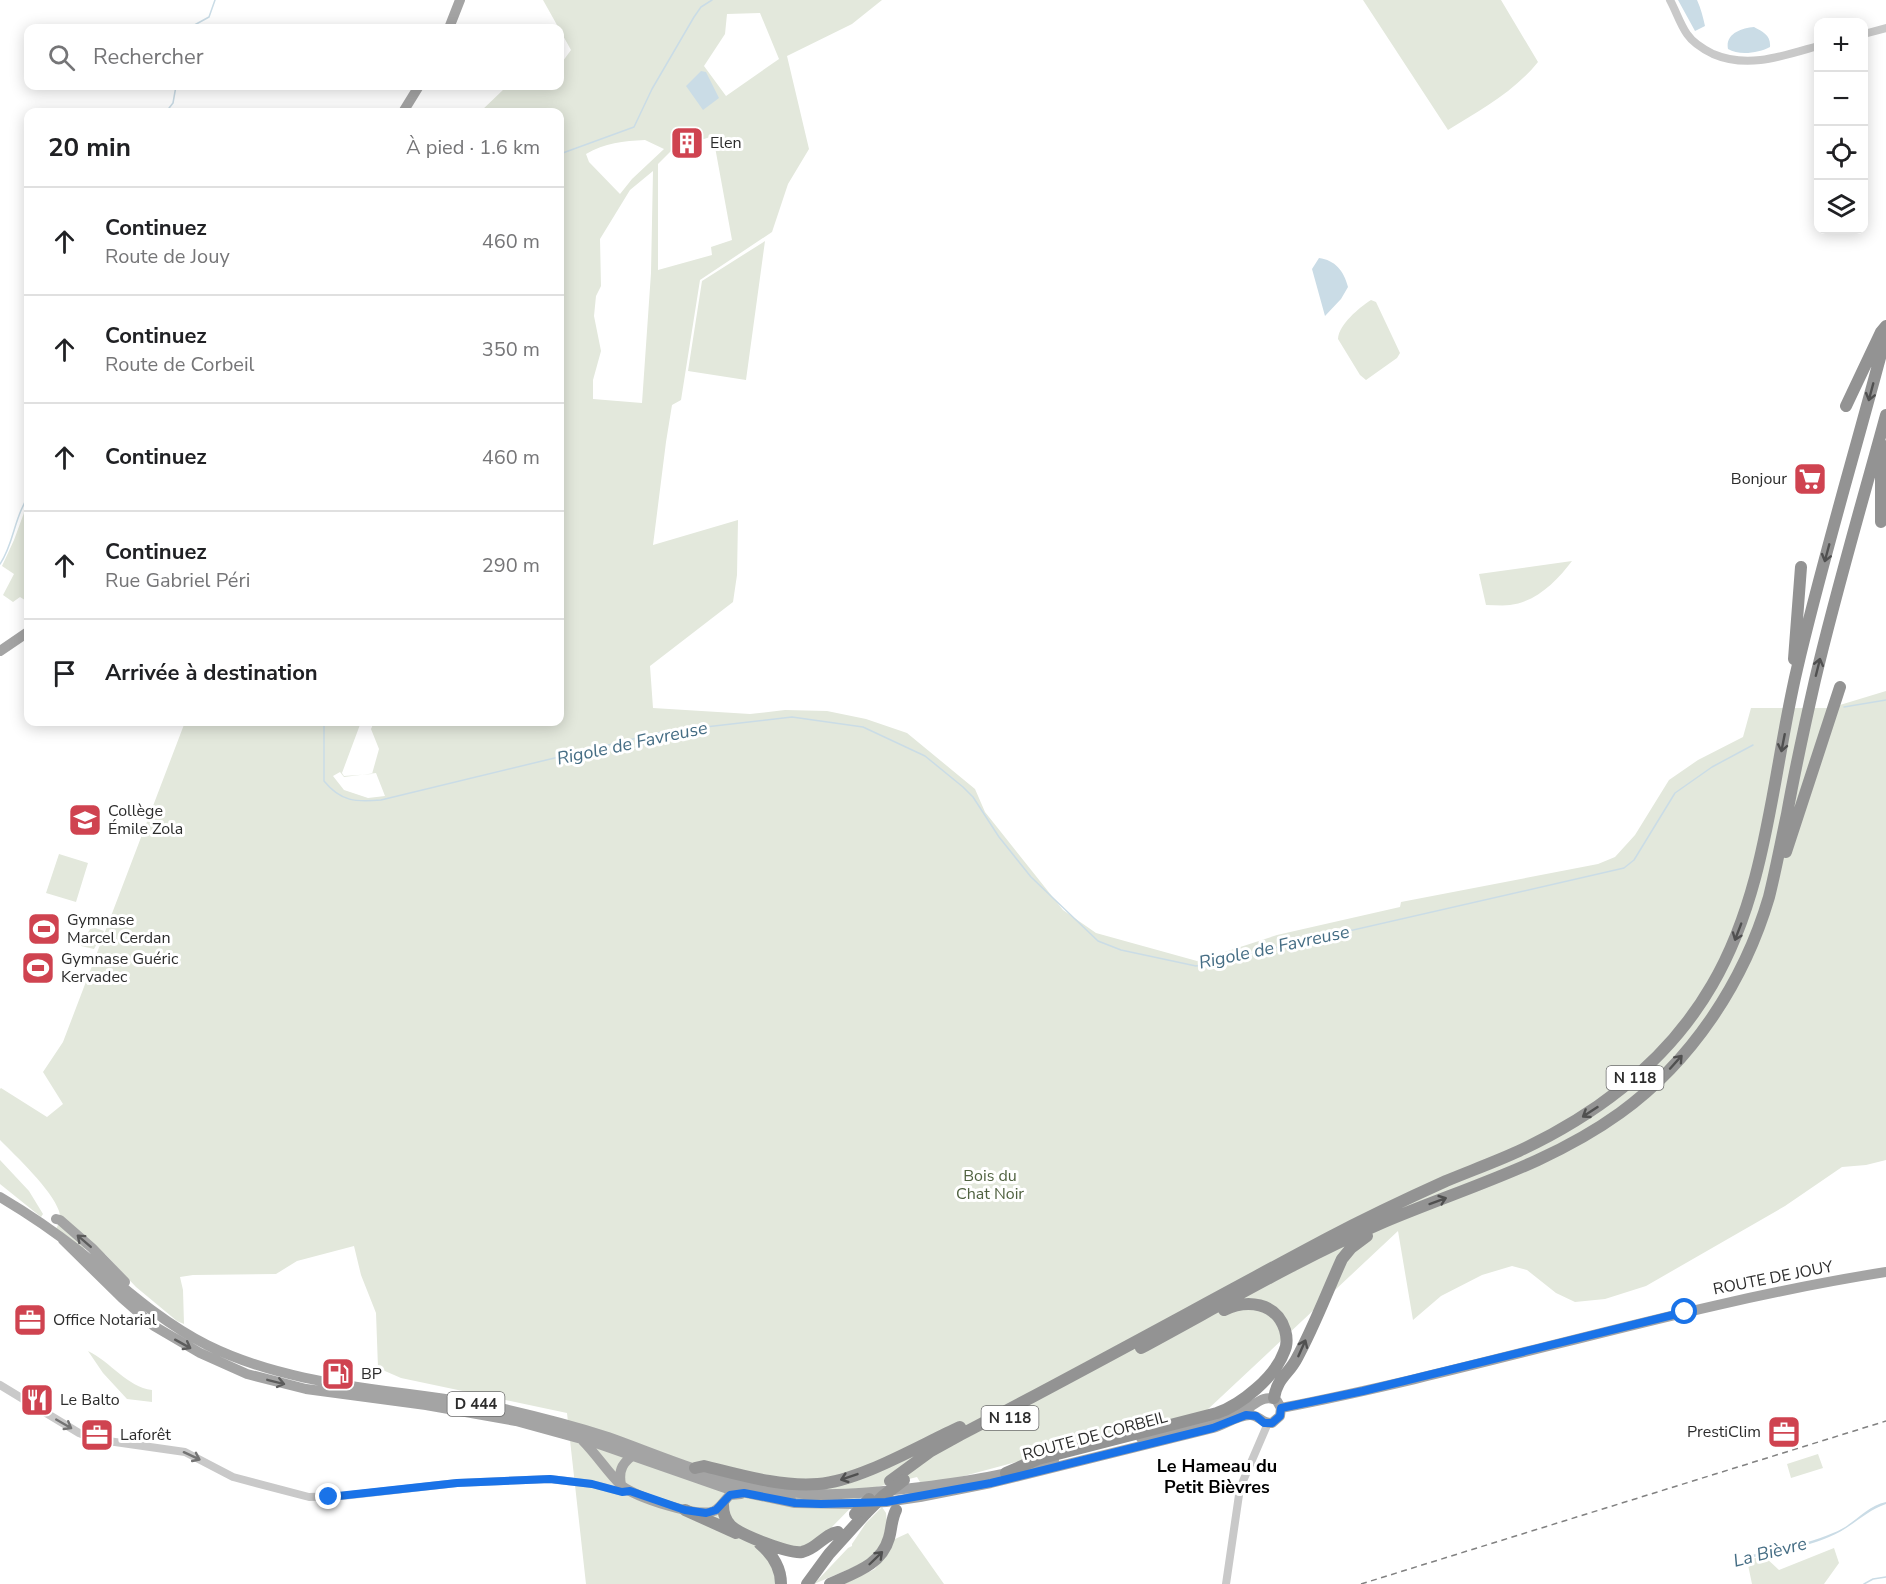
<!DOCTYPE html>
<html lang="fr">
<meta charset="utf-8">
<style>
:root{--surface:#fff;--page:#f2f2f2;--text:#202124;--muted:#757577;--line:#e0e0e0}
body{margin:0;font-family:"Nunito Sans",sans-serif;background:var(--page);color:var(--text)}
.controls{position:absolute;right:18px;top:18px;display:grid;overflow:hidden;border-radius:12px;box-shadow:0 3px 15px #0003}
.controls button{width:54px;height:54px;display:grid;place-items:center;padding:0;border:0;border-bottom:2px solid var(--line);background:var(--surface);color:var(--text);font:30px sans-serif}
.stop{position:absolute;width:18px;height:18px;margin:-14px;border:4px solid #1a73e8;border-radius:50%;background:#fff}
.stop.end{background:#1a73e8;border-color:#fff;box-shadow:0 2px 6px #0008}
.list{margin:0;padding:0;list-style:none}
h2{display:flex;justify-content:space-between;align-items:center;height:78px;margin:0;padding:0 24px;font-size:26px}
h2 small{font-size:20px;font-weight:400;color:var(--muted)}
.list li{display:grid;grid-template-columns:39px 1fr auto;gap:18px;align-items:center;box-sizing:border-box;height:108px;padding:0 24px;border-top:2px solid var(--line)}
.list b{display:block;font-size:22px;white-space:nowrap}
.list p{margin:0;font-size:20px;white-space:nowrap;color:var(--muted)}
.list em{font-size:20px;font-style:normal;color:var(--muted)}
.icon{flex:none;width:33px;height:33px;fill:none;stroke:currentColor;stroke-width:2;stroke-linecap:round;stroke-linejoin:round}
.map{position:relative;flex:none;width:1886px;height:1584px;overflow:hidden}
.search{position:absolute;background:var(--surface);box-shadow:0 3px 15px #0003;left:24px;top:24px;width:540px;height:66px;display:flex;align-items:center;gap:15px;box-sizing:border-box;padding:0 21px;border-radius:12px;color:var(--muted);font-size:22px}
.panel{position:absolute;background:var(--surface);box-shadow:0 3px 15px #0003;left:24px;top:108px;width:540px;height:618px;border-radius:12px}
.map>svg:first-child{display:block}
.green{fill:#e3e8dc;fill-rule:evenodd}
.water{fill:#cadce6}
.lines{fill:none;stroke-linecap:round;stroke-linejoin:round}
.stream{stroke:#cadce6;stroke-width:1.5}
.minor{stroke:#c9c9c9;stroke-width:8}
.major{stroke:#a4a4a4;stroke-width:10}
.highway{stroke:#939393;stroke-width:12}
.rail{stroke:#818181;stroke-width:1.5;stroke-dasharray:6 4.5;stroke-linecap:butt}
.highway-bridge{stroke:#939393;stroke-width:12}
.oneway{stroke:#505050}
.oneway2{stroke:#5c5c5c}
.oneway3{stroke:#737373}
.route{stroke:#1a73e8;stroke-width:8}
.labels{text-anchor:middle;dominant-baseline:central;stroke-width:6;stroke-linejoin:round;paint-order:stroke}
.shield{fill:#fff;stroke:#6b6b6b;stroke-width:1.5}
.shield-label{font-size:15px;font-weight:bold;fill:#2c2c2c}
.poi-label{font-size:16px;fill:#2c2c2c;stroke:#fff;text-anchor:start}
.park-label{font-size:16px;fill:#506240;stroke:#fff}
.street-label{font-size:16px;fill:#2c2c2c;stroke:#fff}
.water-label{font-size:18px;font-style:italic;fill:#456d84;stroke:#fff}
.neighbourhood-label{font-size:18px;font-weight:bold;fill:#000;stroke:#fff}
</style>
<div class="map">
<svg width="1886" height="1584" viewBox="0 0 1886 1584">
<rect width="100%" height="100%" fill="#fff"/>
<path class="green" d="M 543,0 L 882,0 L 852,24 L 787,56 L 809,149 L 788,184 L 772,232 L 700,280 L 681,400 L 672,405 L 666,442 L 653,545 L 738,520 L 737,575 L 733,602 L 650,666 L 653,708 L 750,714 L 785,710 L 827,711 L 866,719 L 907,733 L 975,789 L 985,812 L 1063,910 L 1096,933 L 1197,961 L 1277,935 L 1400,907 L 1401,902 L 1598,864 L 1615,857 L 1635,835 L 1669,780 L 1698,760 L 1743,737 L 1751,708 L 1830,708 L 1886,691 L 1886,1160 L 1866,1165 L 1842,1167 L 1785,1206 L 1646,1286 L 1605,1299 L 1575,1302 L 1556,1293 L 1527,1270 L 1512,1266 L 1482,1275 L 1441,1296 L 1413,1320 L 1398,1231 L 1206,1411 L 923,1487 L 917,1477 L 869,1489 L 831,1528 L 809,1547 L 785,1549 L 772,1559 L 778,1584 L 586,1584 L 567,1413 L 401,1378 L 378,1368 L 376,1313 L 361,1275 L 354,1246 L 297,1261 L 276,1274 L 193,1275 L 180,1277 L 183,1290 L 184,1324 L 177,1321 L 136,1287 L 105,1254 L 82,1248 L 56,1229 C 59,1224 61,1216 59,1211 C 52,1190 16,1156 0,1140 L 0,1089 L 1,1088 L 47,1117 L 63,1104 L 43,1072 L 63,1042 L 185,722 L 361,722 L 342,773 L 344,776 L 372,774 L 379,749 L 371,729 L 374,722 L 560,722 L 560,112 L 480,112 L 504,89 L 512,86 L 560,86 L 560,65 L 571,50 ZM 760,13 L 779,59 L 726,96 L 704,66 L 725,34 L 727,14 ZM 713,136 L 732,240 L 711,247 L 712,255 L 658,270 L 658,164 L 679,143 L 683,146 ZM 645,140 L 664,149 L 632,179 L 620,194 L 589,162 L 586,154 C 605,143 623,141 645,140 ZM 653,171 L 651,273 L 642,403 L 593,399 L 593,380 L 601,351 L 594,316 L 596,296 L 601,286 L 600,239 L 630,190 ZM 340,772 L 344,777 L 376,773 L 385,796 L 368,798 L 344,790 L 333,776 Z
M 1363,0 L 1501,0 L 1538,62 C 1514,92 1480,110 1448,130 Z
M 765,241 L 746,380 L 688,371 L 702,281 Z
M 1371,300 L 1376,302 L 1400,353 L 1397,358 L 1366,380 L 1360,375 L 1338,339 C 1339,324 1359,308 1371,300 Z
M 28,502 L 28,602 L 20,597 L 13,602 L 3,595 L 14,574 L 2,566 L 14,540 Z
M 1572,561 C 1557,581 1536,602 1510,605 C 1503,606 1494,605 1486,605 L 1479,574 Z
M 59,854 L 88,863 L 76,902 L 46,893 Z
M 95,928 L 104,931 L 94,949 L 81,946 L 90,929 Z
M 0,1160 L 29,1191 L 43,1214 L 41,1217 L 0,1184 Z
M 88,1351 C 111,1362 127,1387 152,1390 L 152,1402 L 127,1399 L 103,1373 Z
M 1818,1454 L 1823,1468 L 1791,1478 L 1787,1464 Z
M 882,1507 L 886,1513 L 887,1523 L 883,1544 L 868,1561 L 814,1584 L 848,1548 L 852,1546 L 852,1544 L 866,1523 Z
M 908,1533 L 944,1584 L 844,1584 L 875,1569 L 895,1539 Z
M 1834,1548 L 1839,1563 L 1824,1584 L 1752,1584 L 1747,1560 L 1764,1556 L 1779,1570 Z"/>
<path class="water" d="M 1678,0 L 1697,0 C 1701,9 1703,17 1705,26 L 1695,31 Z
M 1754,27 C 1763,32 1771,35 1770,47 C 1759,53 1739,56 1728,49 C 1725,34 1741,28 1754,27 Z
M 701,71 L 706,72 L 719,98 L 703,110 L 686,86 Z
M 1319,258 C 1335,260 1344,271 1348,287 L 1341,299 L 1325,316 L 1312,269 Z
M 1886,1502 L 1886,1504 C 1865,1511 1850,1529 1829,1537 C 1803,1548 1774,1552 1746,1559 L 1746,1556 C 1775,1550 1805,1545 1833,1533 C 1853,1526 1866,1506 1886,1502 Z"/>
<g class="lines">
<path class="stream" d="M 189,28 L 209,17 L 215,0
M 166,112 L 173,103 L 176,86
M 560,154 L 634,127 L 652,89 L 694,17 L 701,7 L 712,0
M 0,564 C 14,544 14,517 28,497
M 1844,707 L 1886,700
M 324,722 L 324,781 C 341,802 356,802 381,800 L 662,732 L 792,717 L 863,727 L 925,756 L 963,787 L 973,797 L 999,837 L 1031,877 L 1098,941 L 1121,950 L 1196,966 L 1624,868 L 1634,860 L 1675,793 L 1712,767 L 1753,745
M 1864,1584 L 1873,1579 L 1886,1577"/>
<path class="minor" d="M 1670,0 C 1676,11 1680,24 1687,34 C 1693,43 1703,49 1713,54 C 1748,69 1783,56 1818,46
M 1864,34 L 1886,28
M 0,1385 L 79,1433 L 94,1439 L 185,1452 L 233,1477 L 309,1497 L 342,1496 L 457,1483 L 550,1479 L 592,1484 L 622,1492 L 630,1491
M 1226,1584 L 1240,1488 L 1268,1423"/>
<path class="major" d="M 449,28 L 460,0
M 403,112 L 419,86
M 0,651 L 28,632
M 0,1197 C 27,1213 55,1232 79,1251 C 120,1284 159,1321 207,1345 C 300,1391 404,1388 504,1409 C 539,1417 574,1426 608,1437 C 650,1452 692,1470 736,1482 C 804,1500 852,1495 921,1487 C 966,1481 1010,1475 1054,1460
M 56,1219 L 60,1220 L 92,1248 L 125,1282
M 63,1240 L 122,1298 L 154,1326 L 200,1353 L 247,1374 L 306,1389 L 426,1405 L 516,1421 L 596,1443 L 728,1489 L 795,1503 L 855,1504 L 886,1502 L 920,1497 L 991,1483 L 1213,1428 C 1224,1425 1238,1415 1250,1415 C 1259,1415 1262,1424 1272,1423 L 1280,1416 L 1281,1408 L 1277,1401 C 1264,1392 1253,1407 1241,1412 C 1209,1425 1174,1430 1141,1438
M 1281,1408 C 1484,1369 1682,1304 1886,1272
M 583,1441 C 597,1455 608,1473 622,1486 C 636,1497 697,1518 714,1511 C 722,1507 724,1500 730,1495 L 741,1494
M 621,1485 C 618,1469 623,1462 636,1453"/>
<path class="highway" d="M 1846,406 L 1881,332 L 1886,326
M 1881,522 L 1881,468 L 1884,446
M 1794,659 L 1801,567
M 1786,852 L 1840,687
M 1141,1348 C 1221,1305 1300,1258 1384,1222 C 1464,1188 1548,1165 1620,1113 C 1692,1061 1744,982 1769,897 C 1776,869 1781,842 1787,814 C 1795,769 1805,724 1815,680 C 1836,591 1862,503 1886,415
M 1274,1398 C 1277,1378 1289,1374 1297,1358 C 1314,1327 1327,1292 1342,1259 L 1351,1248 L 1367,1236
M 695,1468 L 704,1466 C 741,1475 780,1487 818,1484 C 860,1481 920,1445 960,1427
M 1006,1473 L 1038,1459 L 1217,1413 C 1241,1405 1275,1377 1284,1352 C 1287,1346 1287,1337 1285,1330 C 1276,1302 1247,1299 1224,1310
M 890,1481 L 931,1451 L 960,1435 C 1083,1371 1204,1304 1326,1239 C 1366,1218 1406,1199 1446,1181 C 1470,1171 1495,1162 1519,1151 C 1598,1114 1668,1061 1712,985 C 1768,889 1772,775 1797,669 C 1823,557 1857,446 1886,335
M 723,1505 C 723,1513 725,1520 731,1526 C 741,1535 789,1554 802,1552 C 817,1549 824,1534 838,1532
M 685,1510 L 736,1533
M 760,1544 C 773,1555 781,1567 781,1584
M 807,1584 L 829,1554 L 866,1513
M 830,1584 C 853,1573 881,1566 889,1538 C 892,1528 891,1520 896,1510"/>
<path class="rail" d="M 1361,1584 L 1886,1421"/>
<path class="highway-bridge" d="M 866,1513 L 883,1496 L 904,1480
M 855,1514 L 869,1499"/>
</g>
<defs><path id="oneway-shaft" d="M-6 0H5M1.5-3L5.5 0L1.5 3" fill="none" stroke-width="1.6" stroke-linecap="round" stroke-linejoin="round" transform="scale(1.5)"/></defs>
<g class="oneway">
<use href="#oneway-shaft" transform="translate(1871 392) rotate(105)"/>
<use href="#oneway-shaft" transform="translate(1827 553) rotate(105)"/>
<use href="#oneway-shaft" transform="translate(1818 667) rotate(-76)"/>
<use href="#oneway-shaft" transform="translate(1783 743) rotate(101)"/>
<use href="#oneway-shaft" transform="translate(1738 932) rotate(111)"/>
<use href="#oneway-shaft" transform="translate(1676 1062) rotate(-48)"/>
<use href="#oneway-shaft" transform="translate(1590 1112) rotate(147)"/>
<use href="#oneway-shaft" transform="translate(1438 1201) rotate(-20)"/>
<use href="#oneway-shaft" transform="translate(1302 1348) rotate(-66)"/>
<use href="#oneway-shaft" transform="translate(849 1477) rotate(161)"/>
<use href="#oneway-shaft" transform="translate(876 1558) rotate(-44)"/>
</g>
<g class="oneway2">
<use href="#oneway-shaft" transform="translate(84 1241) rotate(-139)"/>
<use href="#oneway-shaft" transform="translate(183 1344) rotate(29)"/>
<use href="#oneway-shaft" transform="translate(276 1382) rotate(14)"/>
</g>
<g class="oneway3">
<use href="#oneway-shaft" transform="translate(64 1424) rotate(30)"/>
<use href="#oneway-shaft" transform="translate(192 1456) rotate(25)"/>
</g>
<g class="lines">
<path class="route" d="M 329,1497 L 457,1483 L 550,1479 L 592,1484 L 622,1492 L 630,1491 L 685,1510 L 706,1513 L 716,1510 L 730,1495 L 744,1493 L 795,1503 L 821,1504 L 886,1502 L 991,1483 L 1213,1428 L 1246,1415 L 1256,1416 L 1264,1423 L 1272,1423 L 1280,1416 L 1281,1408 L 1363,1391 L 1685,1312"/>
</g>
<defs>
<symbol id="building-square" viewBox="-11 -11 22 22"><rect x="-9" y="-9" width="18" height="18" rx="4" fill="#cf4350" stroke="#fff"/><path d="M-4-6H4V6H1V3H-1V6H-4ZM-2.5-4.3h1.7v1.8h-1.7ZM.8-4.3h1.7v1.8H.8ZM-2.5-1h1.7V.8h-1.7ZM.8-1h1.7V.8H.8Z" fill="#fff"/></symbol>
<symbol id="supermarket-square" viewBox="-11 -11 22 22"><rect x="-9" y="-9" width="18" height="18" rx="4" fill="#cf4350" stroke="#fff"/><path d="M-6-5.5h2.5l.6 2H6L4.5 2H-2.5L-4.4-4H-6ZM-1.5 3.2a1.3 1.3 0 1 0 .1 0ZM3 3.2a1.3 1.3 0 1 0 .1 0Z" fill="#fff"/></symbol>
<symbol id="school-square" viewBox="-11 -11 22 22"><rect x="-9" y="-9" width="18" height="18" rx="4" fill="#cf4350" stroke="#fff"/><path d="M0-5L7-2L0 1L-7-2ZM-4 1L0 2.5L4 1V4Q0 6-4 4Z" fill="#fff"/></symbol>
<symbol id="stadium-square" viewBox="-11 -11 22 22"><rect x="-9" y="-9" width="18" height="18" rx="4" fill="#cf4350" stroke="#fff"/><path d="M0-5a6.5 5 0 1 0 0 10a6.5 5 0 1 0 0-10ZM-3.5-1.8h7v3.6h-7Z" fill="#fff"/></symbol>
<symbol id="office-square" viewBox="-11 -11 22 22"><rect x="-9" y="-9" width="18" height="18" rx="4" fill="#cf4350" stroke="#fff"/><path d="M-6-3h4V-5.5h4V-3h4V5H-6ZM-1-4.5V-3h2v-1.5ZM-6 0V1H6V0Z" fill="#fff"/></symbol>
<symbol id="fuel-square" viewBox="-11 -11 22 22"><rect x="-9" y="-9" width="18" height="18" rx="4" fill="#cf4350" stroke="#fff"/><path d="M-5.5-6h7V0h2V4h1.3V-2.5L3-4.5l.8-.8L6-3V5H2.5V1h-1V6h-7ZM-4.2-4.7v3.2H.2V-4.7Z" fill="#fff"/></symbol>
<symbol id="restaurant-square" viewBox="-11 -11 22 22"><rect x="-9" y="-9" width="18" height="18" rx="4" fill="#cf4350" stroke="#fff"/><path d="M-5-6h1v4h1v-4h1v4h1v-4h1v5L-1.5 .5V6h-2V.5L-5-1ZM5-6V6H3V1.5H1.5Q1.5-4 5-6Z" fill="#fff"/></symbol>
</defs>
<g fill-rule="evenodd">
<use href="#building-square" x="668" y="124" width="38" height="38"/>
<use href="#supermarket-square" x="1791" y="460" width="38" height="38"/>
<use href="#school-square" x="66" y="801" width="38" height="38"/>
<use href="#stadium-square" x="25" y="910" width="38" height="38"/>
<use href="#stadium-square" x="19" y="949" width="38" height="38"/>
<use href="#office-square" x="11" y="1301" width="38" height="38"/>
<use href="#fuel-square" x="319" y="1355" width="38" height="38"/>
<use href="#restaurant-square" x="18" y="1381" width="38" height="38"/>
<use href="#office-square" x="1765" y="1413" width="38" height="38"/>
<use href="#office-square" x="78" y="1416" width="38" height="38"/>
</g>
<g class="labels">
<g class="shield">
<rect x="1606.5" y="1066" width="57" height="24" rx="4.5"/>
<rect x="447.5" y="1392" width="57" height="24" rx="4.5"/>
<rect x="981.5" y="1406" width="57" height="24" rx="4.5"/>
</g>
<g class="shield-label">
<text x="1635" y="1078">N 118</text>
<text x="476" y="1404">D 444</text>
<text x="1010" y="1418">N 118</text>
</g>
<g class="poi-label">
<text x="710" y="143">Elen</text>
<text x="1787" y="479" text-anchor="end">Bonjour</text>
<text x="108" y="811">Collège<tspan x="108" dy="18">Émile Zola</tspan></text>
<text x="67" y="920">Gymnase<tspan x="67" dy="18">Marcel Cerdan</tspan></text>
<text x="61" y="959">Gymnase Guéric<tspan x="61" dy="18">Kervadec</tspan></text>
<text x="53" y="1320">Office Notarial</text>
<text x="361" y="1374">BP</text>
<text x="60" y="1400">Le Balto</text>
<text x="1761" y="1432" text-anchor="end">PrestiClim</text>
<text x="120" y="1435">Laforêt</text>
</g>
<g class="park-label">
<text x="990" y="1176">Bois du<tspan x="990" dy="18">Chat Noir</tspan></text>
</g>
<g class="street-label">
<text transform="translate(1773 1278) rotate(-11)">ROUTE DE JOUY</text>
<text transform="translate(1095 1436) rotate(-15)">ROUTE DE CORBEIL</text>
</g>
<g class="water-label">
<text transform="translate(632 743) rotate(-12)">Rigole de Favreuse</text>
<text transform="translate(1274 947) rotate(-12)">Rigole de Favreuse</text>
<text transform="translate(1770 1552) rotate(-14)">La Bièvre</text>
</g>
<g class="neighbourhood-label">
<text x="1217" y="1466">Le Hameau du<tspan x="1217" dy="21">Petit Bièvres</tspan></text>
</g>
</g>
</svg>
<div class="controls">
<button>+</button>
<button>−</button>
<button><svg class="icon" aria-label="locate" viewBox="0 0 24 24"><circle cx="12" cy="12" r="6"/><path d="M12 2v4M12 18v4M2 12h4M18 12h4"/></svg></button>
<button><svg class="icon" aria-label="layers" viewBox="0 0 24 24"><path d="M12 4l9 5-9 5-9-5zM3 14l9 5 9-5"/></svg></button>
</div>
<div class="stop" style="left:1685px;top:1312px"></div>
<div class="stop end" style="left:329px;top:1497px"></div>
<div class="search"><svg class="icon" aria-label="search" viewBox="0 0 24 24"><circle cx="10" cy="10" r="6"/><path d="M15 15l6 6"/></svg>Rechercher</div>
<section class="panel">
<h2>20 min<small>À pied · 1.6 km</small></h2>
<ul class="list">
<li><svg class="icon" aria-label="ahead" viewBox="0 0 24 24"><path d="M12 20V5M6 11l6-6 6 6"/></svg><div><b>Continuez</b><p>Route de Jouy</p></div><em>460 m</em></li>
<li><svg class="icon" aria-label="ahead" viewBox="0 0 24 24"><path d="M12 20V5M6 11l6-6 6 6"/></svg><div><b>Continuez</b><p>Route de Corbeil</p></div><em>350 m</em></li>
<li><svg class="icon" aria-label="ahead" viewBox="0 0 24 24"><path d="M12 20V5M6 11l6-6 6 6"/></svg><div><b>Continuez</b></div><em>460 m</em></li>
<li><svg class="icon" aria-label="ahead" viewBox="0 0 24 24"><path d="M12 20V5M6 11l6-6 6 6"/></svg><div><b>Continuez</b><p>Rue Gabriel Péri</p></div><em>290 m</em></li>
<li><svg class="icon" aria-label="arrive" viewBox="0 0 24 24"><path d="M6 21V4h12l-3 4 3 4H6"/></svg><div><b>Arrivée à destination</b></div></li>
</ul>
</section>
</div>
